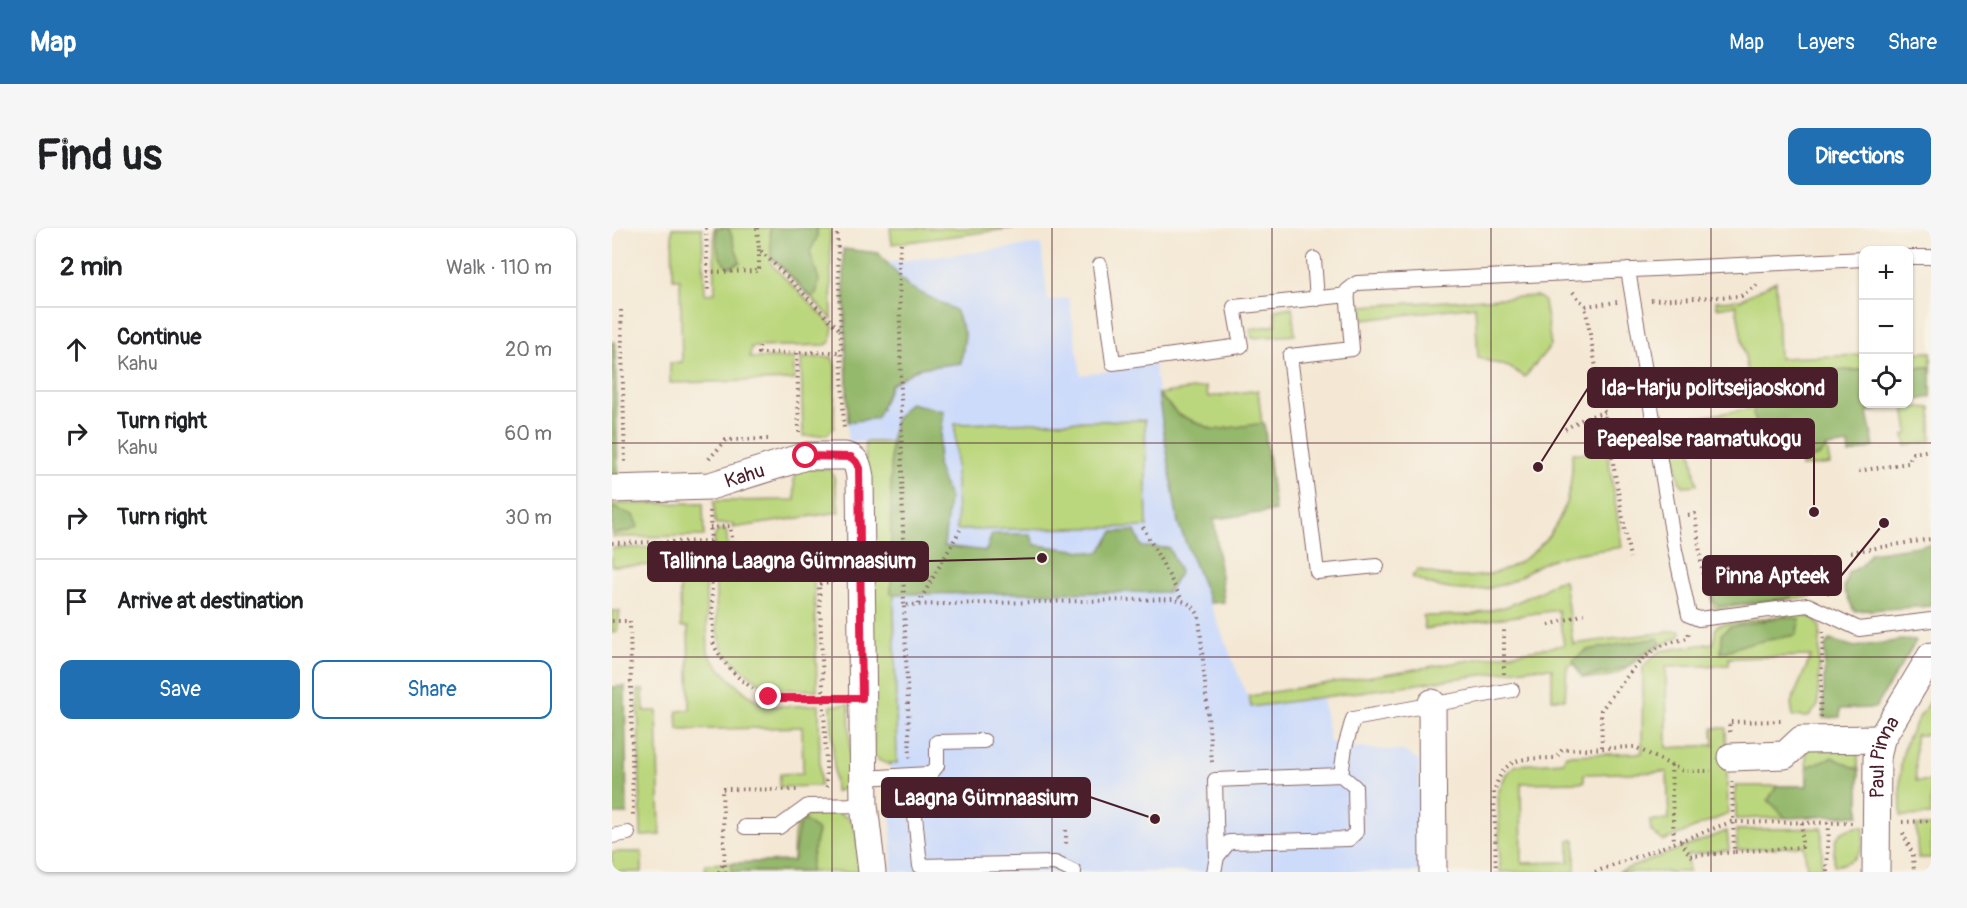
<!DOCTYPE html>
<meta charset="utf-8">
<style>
:root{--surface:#fff;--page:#f6f6f6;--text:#202124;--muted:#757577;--line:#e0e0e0;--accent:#1f6fb2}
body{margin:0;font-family:Pangolin,sans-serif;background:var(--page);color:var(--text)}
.controls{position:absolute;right:18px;top:18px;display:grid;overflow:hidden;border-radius:12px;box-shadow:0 2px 4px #0004}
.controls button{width:54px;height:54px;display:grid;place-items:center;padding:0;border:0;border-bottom:2px solid var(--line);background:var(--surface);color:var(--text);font:30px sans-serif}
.stop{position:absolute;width:18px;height:18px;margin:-14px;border:4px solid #e11d48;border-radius:50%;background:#fff}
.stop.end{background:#e11d48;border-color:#fff;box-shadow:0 2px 6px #0008}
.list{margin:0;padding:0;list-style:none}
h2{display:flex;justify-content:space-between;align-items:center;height:78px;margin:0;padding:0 24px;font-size:26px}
h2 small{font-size:20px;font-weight:400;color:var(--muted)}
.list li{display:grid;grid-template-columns:39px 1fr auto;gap:18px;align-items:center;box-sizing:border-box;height:84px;padding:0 24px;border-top:2px solid var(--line)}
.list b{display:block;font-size:22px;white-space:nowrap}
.list p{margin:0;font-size:20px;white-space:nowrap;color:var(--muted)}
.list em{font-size:20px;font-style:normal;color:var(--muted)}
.actions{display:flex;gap:12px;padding:18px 24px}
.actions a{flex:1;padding:14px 0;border:2px solid var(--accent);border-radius:12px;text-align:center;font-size:21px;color:var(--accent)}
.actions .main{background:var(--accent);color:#fff}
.icon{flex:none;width:33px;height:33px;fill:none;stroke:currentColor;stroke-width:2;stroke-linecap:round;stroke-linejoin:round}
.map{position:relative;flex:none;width:1319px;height:644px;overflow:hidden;border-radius:12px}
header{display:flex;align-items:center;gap:36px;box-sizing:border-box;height:84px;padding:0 30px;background:var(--accent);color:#fff}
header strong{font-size:28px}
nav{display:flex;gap:33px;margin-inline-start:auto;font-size:21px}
.intro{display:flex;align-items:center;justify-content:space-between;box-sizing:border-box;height:144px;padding:0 36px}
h1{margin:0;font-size:42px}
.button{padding:15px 27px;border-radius:12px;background:var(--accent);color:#fff;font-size:21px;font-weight:700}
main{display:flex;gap:36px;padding:0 36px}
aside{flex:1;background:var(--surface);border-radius:12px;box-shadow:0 2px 4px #0004}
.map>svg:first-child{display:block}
.built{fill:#cddbfa}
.green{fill:#bbd77d;stroke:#827b54;stroke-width:1.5}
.forest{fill:#94b86c;stroke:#6f6c4c;stroke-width:1.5}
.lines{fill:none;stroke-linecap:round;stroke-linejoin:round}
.lane-casing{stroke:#866566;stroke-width:16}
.street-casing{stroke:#866566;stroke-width:29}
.path{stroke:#866566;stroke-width:4;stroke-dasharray:1.5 4.5;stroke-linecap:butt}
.lane{stroke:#fff;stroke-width:14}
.street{stroke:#fff;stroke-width:27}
.route{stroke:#e11d48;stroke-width:8}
.grid{fill:none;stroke:#4a1f2b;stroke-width:1.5;stroke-opacity:0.55}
.labels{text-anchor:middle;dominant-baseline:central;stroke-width:5;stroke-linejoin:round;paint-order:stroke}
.street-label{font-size:20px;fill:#4a1f2b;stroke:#f7f3e8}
.leader{fill:none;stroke:#4a1f2b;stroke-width:2}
.callout-dot{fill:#4a1f2b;stroke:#f7f3e8;stroke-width:2}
.callout{fill:#4a1f2b;stroke:#4a1f2b;stroke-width:2}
.callout-label{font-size:21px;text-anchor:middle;font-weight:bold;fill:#fff}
</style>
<header>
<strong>Map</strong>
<nav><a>Map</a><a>Layers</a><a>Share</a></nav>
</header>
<div class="intro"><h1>Find us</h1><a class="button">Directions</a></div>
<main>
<aside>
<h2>2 min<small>Walk · 110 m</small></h2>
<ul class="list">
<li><svg class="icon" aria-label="ahead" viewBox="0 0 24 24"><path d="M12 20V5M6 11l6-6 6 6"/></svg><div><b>Continue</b><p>Kahu</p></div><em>20 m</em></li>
<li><svg class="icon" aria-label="right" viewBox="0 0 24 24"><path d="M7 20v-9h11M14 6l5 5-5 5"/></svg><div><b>Turn right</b><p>Kahu</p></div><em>60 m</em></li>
<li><svg class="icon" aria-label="right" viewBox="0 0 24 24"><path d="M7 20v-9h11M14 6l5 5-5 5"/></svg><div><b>Turn right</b></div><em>30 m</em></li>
<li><svg class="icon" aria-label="arrive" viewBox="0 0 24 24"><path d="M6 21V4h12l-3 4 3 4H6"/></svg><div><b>Arrive at destination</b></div></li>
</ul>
<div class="actions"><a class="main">Save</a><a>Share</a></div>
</aside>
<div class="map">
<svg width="1319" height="644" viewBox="0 0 1319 644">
<rect width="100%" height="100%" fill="#f7f3e8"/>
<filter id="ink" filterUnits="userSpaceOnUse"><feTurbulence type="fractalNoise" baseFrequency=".0167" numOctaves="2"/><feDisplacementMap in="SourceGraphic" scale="12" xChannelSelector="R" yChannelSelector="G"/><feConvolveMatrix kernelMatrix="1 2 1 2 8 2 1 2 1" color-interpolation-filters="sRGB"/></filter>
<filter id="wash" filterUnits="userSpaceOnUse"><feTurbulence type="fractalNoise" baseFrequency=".008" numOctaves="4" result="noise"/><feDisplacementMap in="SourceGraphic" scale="24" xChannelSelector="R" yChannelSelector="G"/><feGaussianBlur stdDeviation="1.35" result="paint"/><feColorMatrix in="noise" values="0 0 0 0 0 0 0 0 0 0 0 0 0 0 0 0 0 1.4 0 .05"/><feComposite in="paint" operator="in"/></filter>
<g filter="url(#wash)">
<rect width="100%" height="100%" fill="#f4e8d4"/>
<path class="built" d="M 429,16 L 436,73 L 457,70 L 469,147 L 542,136 L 566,295 L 639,478 L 710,470 L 718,514 L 733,519 L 792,523 L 807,533 L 809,644 L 280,644 L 278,535 L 284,535 L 279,215 L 236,214 L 231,40 Z"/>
<path class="green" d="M 60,0 L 90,0 L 93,66 L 103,65 L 102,0 L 218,0 L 220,91 L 159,29 L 159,36 L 221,98 L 219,113 L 214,117 L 139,119 L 138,130 L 182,130 L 182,152 L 58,155 L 58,135 L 70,134 L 68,51 L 61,51 Z
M 278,0 L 403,0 L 280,16 Z
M 1164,53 L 1167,130 L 1251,127 L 1251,142 L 1183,143 L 1215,219 L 1218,236 L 1189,239 L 1187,210 L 1179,210 L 1173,218 L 1168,216 L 1167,213 L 1150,215 L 1145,198 L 1077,209 L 1085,257 L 1071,258 L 1067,253 L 1058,193 L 1086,187 L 1087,189 L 1142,180 L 1124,77 L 1105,80 L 1104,73 L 1128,72 Z
M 924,68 L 929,70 L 932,74 L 939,117 L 913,149 L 897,139 L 866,130 L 863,78 L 752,92 L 750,78 Z
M 680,79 L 683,107 L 640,110 L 638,101 L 664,97 L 663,82 Z
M 1319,124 L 1319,139 L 1297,140 L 1296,125 Z
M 220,129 L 223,138 L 222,200 L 215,207 L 191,208 L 189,130 Z
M 594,159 L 596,169 L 646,162 L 650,196 L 602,202 L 567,187 L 546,166 Z
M 1292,178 L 1319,180 L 1319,213 L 1294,218 L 1292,207 L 1296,205 Z
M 533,192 L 535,299 L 345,302 L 343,196 Z
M 253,214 L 279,214 L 285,535 L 278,535 L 278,537 L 266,532 L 262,525 Z
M 960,225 L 992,225 L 996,228 L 1010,319 C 987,323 960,324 938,332 C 925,336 914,346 902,352 C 868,367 833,365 800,349 L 806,341 C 891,371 965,314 960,225 Z
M 186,240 L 218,241 L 222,249 L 227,284 L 121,300 L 121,296 L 103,296 L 102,273 L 183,272 L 182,252 Z
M 91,275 L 92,308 L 0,309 L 0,276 Z
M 106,302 L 114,302 L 116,318 L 124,318 L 129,353 L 198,343 L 202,349 L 205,462 L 164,461 L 149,456 L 126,438 L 112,424 L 105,402 L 102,310 Z
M 92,319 L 96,424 C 103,438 139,474 155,477 C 171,480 190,477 207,477 L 208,558 L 167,559 L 168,546 L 191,545 L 190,499 L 66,502 L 65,483 L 78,482 L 76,399 L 69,399 L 67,337 L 0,338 L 0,320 Z
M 1179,340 L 1199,350 L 1200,368 L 1107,381 L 1102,380 L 1100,375 L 1099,351 Z
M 952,352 L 961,416 L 1062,403 L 1069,403 L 1068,408 C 1058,413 1048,418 1039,424 C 1014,439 1002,455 970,449 L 962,435 L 955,438 L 953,471 L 940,471 L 940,440 L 920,440 L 639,479 L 637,468 L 952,417 L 946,382 L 813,401 L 811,388 L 859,387 L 896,378 L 930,363 L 944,353 Z
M 0,383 L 8,383 L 5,404 L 0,405 Z
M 1186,385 L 1201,390 L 1208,399 L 1206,478 L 1196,489 L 1181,488 L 1179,475 L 1199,428 L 1117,430 L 1117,437 L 1054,439 L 1055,520 L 1102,517 L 1101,500 L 1114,500 L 1116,586 L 1051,613 L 1039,603 L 1038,592 L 1057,592 L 1055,544 L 972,546 L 972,554 L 909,555 L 910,635 L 957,634 L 957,612 L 963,612 L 963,644 L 888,644 L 886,565 L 894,546 L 904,537 L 951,534 L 954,527 L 1030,525 L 1031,438 L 1048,423 L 1102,415 L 1103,402 L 1106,397 Z
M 26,462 L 31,462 L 32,483 L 45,483 L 48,607 L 29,608 Z
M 1319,471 L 1319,507 L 1303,507 L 1304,553 L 1319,553 L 1319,587 L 1289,588 C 1289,566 1286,542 1292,521 C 1297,503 1309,487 1319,471 Z
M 237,476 L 239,550 L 233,560 L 223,564 L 219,478 Z
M 1194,519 L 1246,519 L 1247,587 L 1124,591 L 1123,558 L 1195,558 Z
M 225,584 L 239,592 L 245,607 L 249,644 L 93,644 L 93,636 L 181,633 C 182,589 181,588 225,584 Z
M 1304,598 L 1319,598 L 1319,630 L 1306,630 Z
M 1244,599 L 1252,599 C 1252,623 1247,634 1222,638 C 1222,617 1219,604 1244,599 Z
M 1210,600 L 1210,639 L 1195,641 L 1192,618 L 1125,622 L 1124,602 Z
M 1115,603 L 1117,622 L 1075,627 L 1077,644 L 1006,644 Z
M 0,624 L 30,624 L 30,644 L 0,644 Z"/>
<path class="forest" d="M 105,0 L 115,0 L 118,3 L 128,34 L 118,39 C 104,33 105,15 104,2 Z
M 158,0 L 205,0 L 205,9 L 198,24 L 207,52 L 204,66 L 199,69 L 159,28 Z
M 231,21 L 266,25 L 297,59 L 343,82 L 353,107 L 349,135 L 307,140 L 279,156 L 265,190 L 236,194 Z
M 0,114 L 3,114 L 6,247 L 0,247 Z
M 1319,139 L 1319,169 L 1297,174 L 1297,140 Z
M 1251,142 L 1252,176 L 1291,176 L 1255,184 L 1262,219 L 1237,226 L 1236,216 L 1215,219 L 1207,228 L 1194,232 L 1187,209 L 1171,212 L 1151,211 L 1141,186 L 1146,163 L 1137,151 L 1183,143 Z
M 546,166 L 567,187 L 602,202 L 652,195 L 663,283 L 602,291 L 612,374 L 598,375 L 566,295 Z
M 297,175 L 332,183 L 325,237 L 337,270 L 332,318 L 374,323 L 380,306 L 418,306 L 423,317 L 487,325 L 501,304 L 523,303 L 530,319 L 557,320 L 568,344 L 556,364 L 279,366 L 279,214 L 283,192 Z
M 0,279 L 21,287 L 26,299 L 18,303 L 0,306 Z
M 1319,316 L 1319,378 L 1242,383 L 1232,361 L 1236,345 L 1249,338 L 1259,325 Z
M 1179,342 L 1183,350 L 1191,351 L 1195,359 L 1176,370 L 1107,378 L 1101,373 L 1101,352 Z
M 1173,389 L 1188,391 L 1184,407 L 1134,416 L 1109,425 L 1110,406 L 1117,399 Z
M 1046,410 L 1049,416 L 1029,426 L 1016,438 L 999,444 L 970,449 L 961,432 L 975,422 Z
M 1218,412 L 1243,419 L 1290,412 L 1304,413 L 1263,480 L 1228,481 L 1228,489 L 1211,490 L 1213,419 Z
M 13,458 L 15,586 L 0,586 L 0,459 Z
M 1220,529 L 1247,542 L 1247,587 L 1174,590 L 1156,572 L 1165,558 L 1195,558 L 1195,539 Z
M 191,591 L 206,603 L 199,634 L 198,644 L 120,644 L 120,635 L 181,633 L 186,602 Z"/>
</g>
<g filter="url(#ink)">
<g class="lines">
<defs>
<path id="lane" d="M 1296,29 L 1319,29
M 702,31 L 705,71
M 488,37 L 501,135 L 629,118 L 622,79 L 736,67
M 1016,42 L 1063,322 L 1077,387 L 1087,391 L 1196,377 L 1247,401 L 1319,392
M 765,338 L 705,344 L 678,128 L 740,121 L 735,63 L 745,55 L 1252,31
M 372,513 L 325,514 L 325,538 L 318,546 L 299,547 L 308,638 L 443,635 L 462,644
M 253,550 L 299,547
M 133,599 L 167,599 L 196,578 L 252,577
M 0,608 L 16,605
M 605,629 L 603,552 L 729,547
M 602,644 L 605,629 L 617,614 L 737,611 L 744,604 L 743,559 L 729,547 L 733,519 L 741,491 L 900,462"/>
<g id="street">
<path id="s1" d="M 0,261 L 98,258 L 194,228 L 233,228 C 245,230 246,238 248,249 L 252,577 L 260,644"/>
<path d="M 820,475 L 821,644"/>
<path d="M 1119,529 L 1173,527 L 1189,512 L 1269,511"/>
<path id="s2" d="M 1264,644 L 1265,530 L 1269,511 L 1319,428"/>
</g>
</defs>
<use href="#lane" class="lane-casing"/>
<use href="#street" class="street-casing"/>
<path class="path" d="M 94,0 L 96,63
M 145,0 L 147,21 L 228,102
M 225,0 L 232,203
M 289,15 L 287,33 L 292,377
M 95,44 L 147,43 L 147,21
M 961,64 L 973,78
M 1039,72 L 1129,68 L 1148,55
M 1005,74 L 973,78 L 1018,330
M 9,82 L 13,235
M 147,118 L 147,125 L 229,124
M 185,125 L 187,204
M 953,201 L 973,190 L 993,184
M 97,231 L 114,212 L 156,211
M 1247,243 L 1296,235 L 1301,225 L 1319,222
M 98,283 L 101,414 C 108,435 137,464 160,469 C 180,474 205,470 225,470
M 1076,287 L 1083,286 L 1091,348 L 1199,331
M 531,299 L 570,372
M 98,300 L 118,298 L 120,310
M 0,315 L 98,313
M 1239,324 L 1319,311
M 1216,335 L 1217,368
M 306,376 L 348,302
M 0,393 L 18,393 L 21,588
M 937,397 L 972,386
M 892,446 L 892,402
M 1208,489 L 1211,403
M 1118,504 L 1117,494 L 1172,493
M 990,519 L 989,482 C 1005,462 1025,431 1047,419 C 1055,415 1066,413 1075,410 L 1077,405
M 298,530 L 292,377 L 563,371 C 575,374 581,376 587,388 L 600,534
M 1059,537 L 1062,615
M 1120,553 L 1122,624 L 1190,619 L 1190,594
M 215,559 L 207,356 L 226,352
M 1290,594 L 1319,593
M 454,602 L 454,619
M 1291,605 L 1301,627 L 1302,644
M 1069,613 L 1078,628 L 1122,624
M 107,644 L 112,634
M 113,644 L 110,561 L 186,562
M 884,644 L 882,564 C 892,526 912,531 944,530 L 950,522 L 1023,519 L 1071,543 L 1099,543
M 983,644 L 1119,594 L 1240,595
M 1215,644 L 1217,595"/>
<use href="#lane" class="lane"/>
<use href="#street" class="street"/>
</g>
</g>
<g class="lines" filter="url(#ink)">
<path class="route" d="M 157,469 L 168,470 L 250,470 L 247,240 L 244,234 L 239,229 L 194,228"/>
</g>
<path class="grid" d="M 220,0 L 220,644M 440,0 L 440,644M 660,0 L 660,644M 879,0 L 879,644M 1099,0 L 1099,644M 0,215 L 1319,215M 0,429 L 1319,429"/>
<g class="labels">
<g class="street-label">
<text stroke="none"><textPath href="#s1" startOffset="134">Kahu</textPath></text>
<text stroke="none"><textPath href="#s2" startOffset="116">Paul Pinna</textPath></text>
</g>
</g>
<path class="leader" d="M926 239L976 160M1202 284L1202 211M430 330L316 333M1272 295L1229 348M543 591L478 569"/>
<g class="callout-dot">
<circle cx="926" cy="239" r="6"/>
<circle cx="1202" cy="284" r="6"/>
<circle cx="430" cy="330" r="6"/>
<circle cx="1272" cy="295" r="6"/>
<circle cx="543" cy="591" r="6"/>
</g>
<g class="callout">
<rect x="976" y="140" width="249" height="39" rx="6"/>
<rect x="973" y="191" width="229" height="39" rx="6"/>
<rect x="36" y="314" width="280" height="39" rx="6"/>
<rect x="1091" y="328" width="138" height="39" rx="6"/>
<rect x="270" y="550" width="208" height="39" rx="6"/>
</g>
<g class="callout-label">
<text x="1101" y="167">Ida-Harju politseijaoskond</text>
<text x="1087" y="218">Paepealse raamatukogu</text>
<text x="176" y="340">Tallinna Laagna Gümnaasium</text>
<text x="1160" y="355">Pinna Apteek</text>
<text x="374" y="577">Laagna Gümnaasium</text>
</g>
</svg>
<div class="controls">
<button>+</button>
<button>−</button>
<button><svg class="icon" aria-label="locate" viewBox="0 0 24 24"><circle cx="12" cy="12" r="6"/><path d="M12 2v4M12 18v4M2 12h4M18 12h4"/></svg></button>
</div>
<div class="stop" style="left:194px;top:228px"></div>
<div class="stop end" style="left:157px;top:469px"></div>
</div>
</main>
